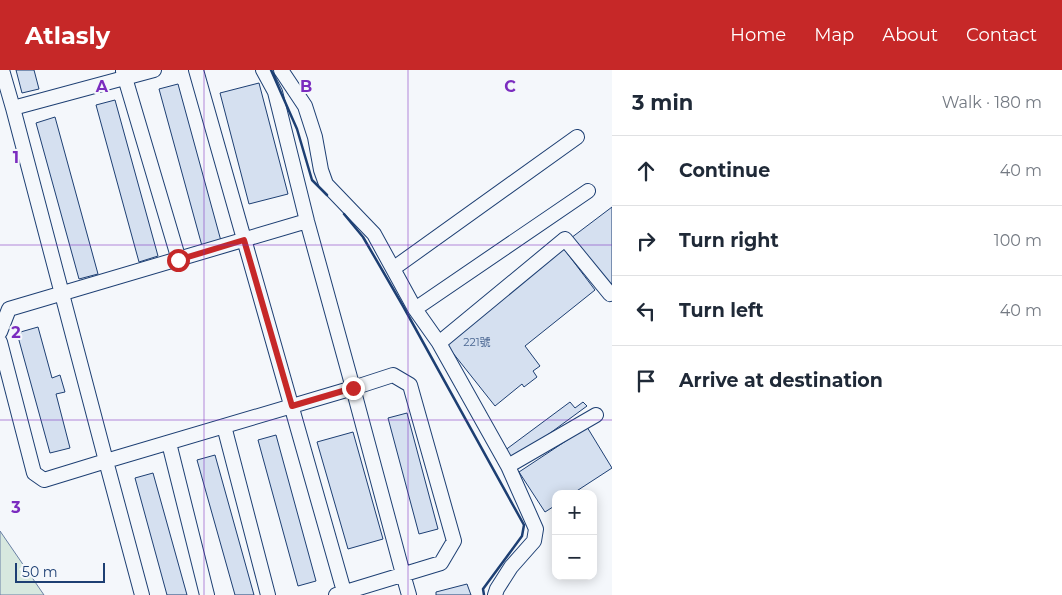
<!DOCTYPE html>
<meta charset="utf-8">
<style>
:root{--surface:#fff;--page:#f6f6f7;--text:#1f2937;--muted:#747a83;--line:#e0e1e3;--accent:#c62828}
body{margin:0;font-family:Montserrat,"Noto Sans TC",sans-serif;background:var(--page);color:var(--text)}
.controls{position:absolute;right:15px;bottom:15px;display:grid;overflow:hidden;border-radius:10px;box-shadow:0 2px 12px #0003}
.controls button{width:45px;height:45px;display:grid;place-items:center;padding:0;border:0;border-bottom:1px solid var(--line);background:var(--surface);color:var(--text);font:25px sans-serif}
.scale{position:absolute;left:15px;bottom:12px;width:90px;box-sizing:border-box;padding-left:5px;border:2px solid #1d3f73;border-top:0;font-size:14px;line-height:18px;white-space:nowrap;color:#1d3f73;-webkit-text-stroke:4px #f4f7fb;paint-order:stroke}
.stop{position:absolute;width:15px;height:15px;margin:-11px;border:4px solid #c62828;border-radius:50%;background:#fff}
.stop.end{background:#c62828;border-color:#fff;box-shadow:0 1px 5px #0008}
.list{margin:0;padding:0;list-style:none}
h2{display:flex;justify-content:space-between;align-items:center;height:65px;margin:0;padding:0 20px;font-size:21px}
h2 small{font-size:16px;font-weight:400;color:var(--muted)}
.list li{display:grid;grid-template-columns:32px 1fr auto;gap:15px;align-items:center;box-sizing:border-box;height:70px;padding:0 20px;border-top:1px solid var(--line)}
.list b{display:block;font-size:19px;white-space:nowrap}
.list em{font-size:16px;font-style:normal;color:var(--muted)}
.icon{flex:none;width:28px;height:28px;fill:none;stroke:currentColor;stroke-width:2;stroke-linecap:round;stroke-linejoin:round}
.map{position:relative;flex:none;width:612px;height:525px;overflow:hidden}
header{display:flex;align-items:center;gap:30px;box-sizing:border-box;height:70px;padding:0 25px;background:var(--accent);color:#fff}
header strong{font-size:24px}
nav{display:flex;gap:28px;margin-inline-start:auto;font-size:18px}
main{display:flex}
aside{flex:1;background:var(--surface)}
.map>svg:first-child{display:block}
.green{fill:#d7e8df;stroke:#687fa3}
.building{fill:#d5e0f0;stroke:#1d3f73}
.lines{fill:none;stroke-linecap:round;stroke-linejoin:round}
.minor-casing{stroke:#1d3f73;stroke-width:16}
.minor{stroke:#f4f7fb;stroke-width:14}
.wall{stroke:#1d3f73;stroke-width:2.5}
.route{stroke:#c62828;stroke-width:6}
.grid{fill:none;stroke:#7b2cbf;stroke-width:1;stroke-opacity:0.55}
.labels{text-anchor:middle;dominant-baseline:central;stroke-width:4;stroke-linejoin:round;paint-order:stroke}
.number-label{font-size:11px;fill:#4b6792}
.grid-label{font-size:16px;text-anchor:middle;font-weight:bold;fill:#7b2cbf;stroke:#f4f7fb;stroke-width:4;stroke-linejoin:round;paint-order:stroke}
</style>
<header>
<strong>Atlasly</strong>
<nav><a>Home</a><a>Map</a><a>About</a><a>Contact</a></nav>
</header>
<main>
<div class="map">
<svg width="612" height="525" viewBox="0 0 612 525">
<rect width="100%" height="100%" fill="#f4f7fb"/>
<path class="green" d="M 0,461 L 44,525 L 0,525 Z"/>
<path class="building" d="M 16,0 L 34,0 L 39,19 L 22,23 Z
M 259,13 L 288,124 L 249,134 L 220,23 Z
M 178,14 L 221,171 L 202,176 L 159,19 Z
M 115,30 L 158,186 L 139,192 L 96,35 Z
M 55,47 L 98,204 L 79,209 L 36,53 Z
M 612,137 L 612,213 L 608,217 L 571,168 Z
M 564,179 L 595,220 L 525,276 L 540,296 L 533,301 L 537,307 L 524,317 L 522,314 L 495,336 L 445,273 Z
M 38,257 L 52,308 L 60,305 L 65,322 L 56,324 L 70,378 L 50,383 L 17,263 Z
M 570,332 L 575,338 L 583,332 L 587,336 L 512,391 L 504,381 Z
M 407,343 L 438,459 L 419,464 L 388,348 Z
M 587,357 L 612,398 L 572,424 L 556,424 L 556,435 L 545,442 L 519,402 Z
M 353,362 L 383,469 L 348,479 L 317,372 Z
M 276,365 L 316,511 L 298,516 L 258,370 Z
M 215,385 L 254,525 L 235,525 L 197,390 Z
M 153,403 L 187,525 L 167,525 L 135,408 Z
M 467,514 L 471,525 L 436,525 L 436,522 Z"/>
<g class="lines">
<defs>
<path id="minor" d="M 2,0 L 13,38
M 154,0 L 13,38 L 106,391 L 353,318 L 307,151 L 275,22 L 263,0
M 196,0 L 345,525
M 281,0 L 305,36 L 315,67 L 321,100 L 326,114 L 374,164 L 415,239 L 439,273 L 508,396 L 536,459 L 534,471 L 511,497 L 497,519 L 495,525
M 123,1 L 179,190
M 394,198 L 577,67
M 415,239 L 588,121
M 0,262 L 9,239 L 307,151
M 0,272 L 34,403 L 44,410 L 106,391 L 142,525
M 439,273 L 565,169 L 610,224 L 612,223
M 224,356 L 268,525
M 169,373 L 207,525
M 508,396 L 596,345
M 336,525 L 441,493 L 454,471 L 410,315 L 393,305 L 353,318 L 403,504 L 409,525"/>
</defs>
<use href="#minor" class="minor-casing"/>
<use href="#minor" class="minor"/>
<path class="wall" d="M 271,0 L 297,59 L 312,110 L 327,125
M 344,144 L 363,167 L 403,236 L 524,455 L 522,466 L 483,519 L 484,525"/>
</g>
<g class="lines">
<path class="route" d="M 178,190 L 244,170 L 292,336 L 353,318"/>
</g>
<path class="grid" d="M 204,0 L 204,525M 408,0 L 408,525M 0,175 L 612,175M 0,350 L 612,350"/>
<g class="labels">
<g class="number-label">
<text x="477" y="272">221號</text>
</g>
</g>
<g class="grid-label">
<text x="102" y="22">A</text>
<text x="306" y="22">B</text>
<text x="510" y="22">C</text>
<text x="16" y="93">1</text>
<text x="16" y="268">2</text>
<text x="16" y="443">3</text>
</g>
</svg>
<div class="controls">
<button>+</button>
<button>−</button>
</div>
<div class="scale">50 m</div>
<div class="stop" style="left:178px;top:190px"></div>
<div class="stop end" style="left:353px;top:318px"></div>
</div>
<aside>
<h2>3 min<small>Walk · 180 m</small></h2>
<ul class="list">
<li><svg class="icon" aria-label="ahead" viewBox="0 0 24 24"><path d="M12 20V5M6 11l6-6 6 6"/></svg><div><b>Continue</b></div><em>40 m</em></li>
<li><svg class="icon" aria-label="right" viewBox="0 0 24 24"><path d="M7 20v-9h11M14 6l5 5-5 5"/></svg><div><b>Turn right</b></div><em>100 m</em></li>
<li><svg class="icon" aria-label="left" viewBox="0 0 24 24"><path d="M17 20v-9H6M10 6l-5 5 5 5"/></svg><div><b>Turn left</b></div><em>40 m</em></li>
<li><svg class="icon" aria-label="arrive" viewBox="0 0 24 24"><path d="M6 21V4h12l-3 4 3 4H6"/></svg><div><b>Arrive at destination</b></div></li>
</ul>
</aside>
</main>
